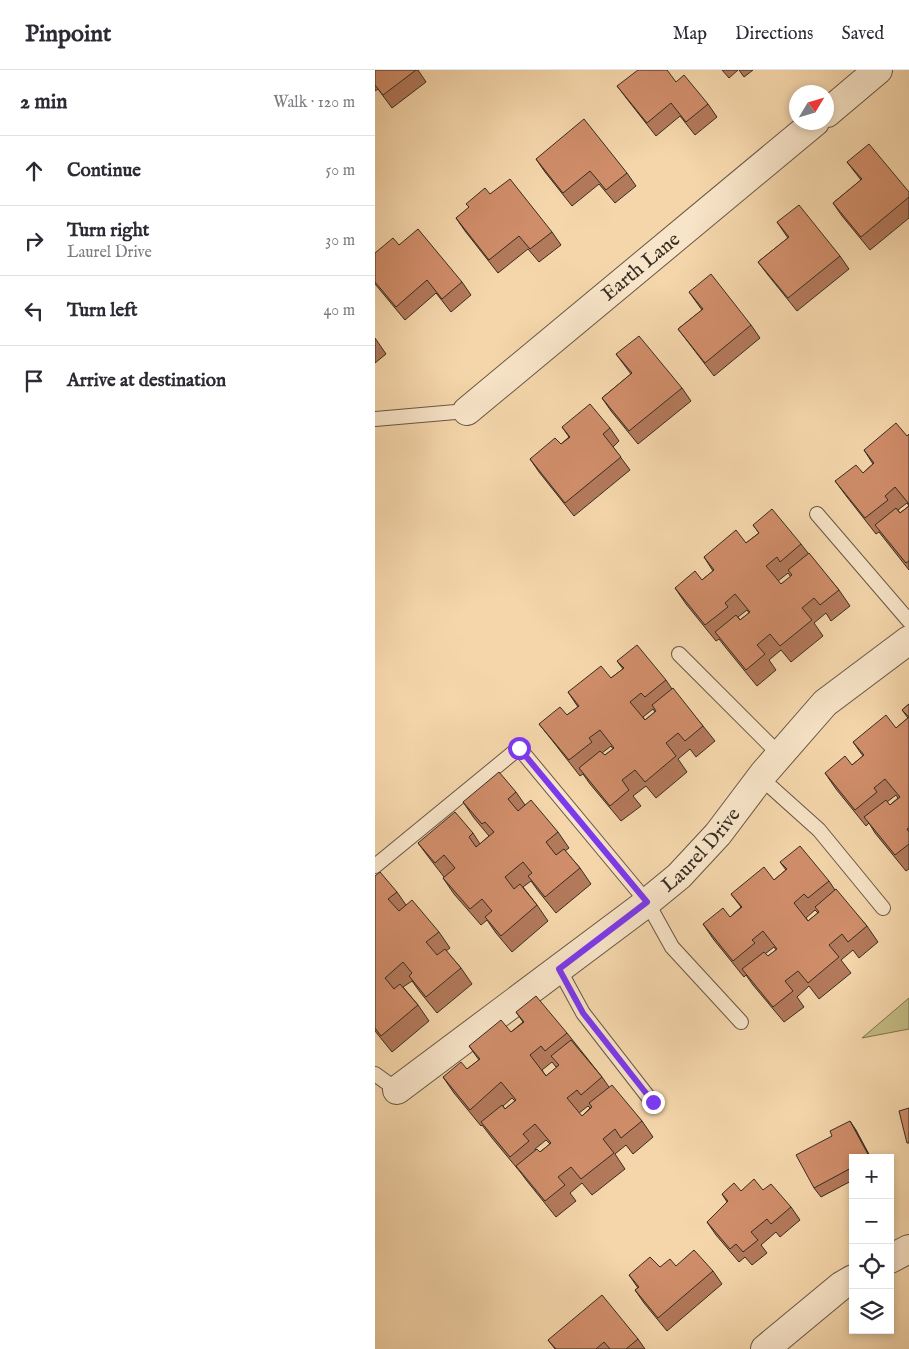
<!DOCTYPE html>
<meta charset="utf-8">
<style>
:root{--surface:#fff;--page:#f7f7f7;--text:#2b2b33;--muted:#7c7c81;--line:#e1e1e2}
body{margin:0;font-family:"IM FELL English",serif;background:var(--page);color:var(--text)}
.controls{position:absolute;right:15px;bottom:15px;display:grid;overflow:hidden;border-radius:0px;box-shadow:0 2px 8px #0003}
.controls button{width:45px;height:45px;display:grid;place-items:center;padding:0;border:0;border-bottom:1px solid var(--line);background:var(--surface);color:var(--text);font:25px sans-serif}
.compass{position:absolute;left:414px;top:15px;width:45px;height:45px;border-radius:50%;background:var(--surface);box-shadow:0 2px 8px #0003;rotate:52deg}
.stop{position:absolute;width:15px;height:15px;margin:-11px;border:4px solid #7c3aed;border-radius:50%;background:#fff}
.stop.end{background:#7c3aed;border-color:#fff;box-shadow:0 1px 5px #0008}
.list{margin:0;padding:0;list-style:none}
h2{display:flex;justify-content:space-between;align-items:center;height:65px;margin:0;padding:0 20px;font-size:21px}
h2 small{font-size:16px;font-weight:400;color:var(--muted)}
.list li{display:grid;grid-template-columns:32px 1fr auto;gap:15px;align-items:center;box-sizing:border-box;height:70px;padding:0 20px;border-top:1px solid var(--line)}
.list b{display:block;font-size:19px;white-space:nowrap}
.list p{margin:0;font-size:16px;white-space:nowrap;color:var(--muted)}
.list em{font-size:16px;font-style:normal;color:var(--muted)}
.icon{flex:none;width:28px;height:28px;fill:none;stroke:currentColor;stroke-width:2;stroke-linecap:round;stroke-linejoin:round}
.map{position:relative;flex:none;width:534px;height:1279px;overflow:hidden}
header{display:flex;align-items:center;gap:30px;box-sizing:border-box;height:70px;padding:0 25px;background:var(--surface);border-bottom:1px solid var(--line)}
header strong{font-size:24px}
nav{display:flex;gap:28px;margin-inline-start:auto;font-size:18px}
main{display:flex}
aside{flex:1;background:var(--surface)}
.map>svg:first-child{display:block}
.green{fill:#c4bb83;stroke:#7d7452}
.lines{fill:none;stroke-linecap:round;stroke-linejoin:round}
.lane-casing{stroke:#665744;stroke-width:16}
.street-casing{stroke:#665744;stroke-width:30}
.lane{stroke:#f8e4c8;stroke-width:14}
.street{stroke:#f8e4c8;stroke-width:28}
.wall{fill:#b3795b;stroke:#362d22;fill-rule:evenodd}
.shaded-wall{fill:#92634a;stroke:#362d22}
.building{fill:#d08d6a;stroke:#362d22}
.route{stroke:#7c3aed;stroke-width:6}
.labels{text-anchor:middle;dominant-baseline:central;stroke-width:5;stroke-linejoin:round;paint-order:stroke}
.street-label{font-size:20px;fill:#362d22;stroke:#f8e4c8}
</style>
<header>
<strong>Pinpoint</strong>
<nav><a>Map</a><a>Directions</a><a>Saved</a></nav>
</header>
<main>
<aside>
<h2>2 min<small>Walk · 120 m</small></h2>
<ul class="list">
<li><svg class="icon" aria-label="ahead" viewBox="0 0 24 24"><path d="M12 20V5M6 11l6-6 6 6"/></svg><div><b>Continue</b></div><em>50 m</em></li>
<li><svg class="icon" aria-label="right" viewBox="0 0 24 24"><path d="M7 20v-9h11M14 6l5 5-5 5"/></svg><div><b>Turn right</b><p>Laurel Drive</p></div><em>30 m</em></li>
<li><svg class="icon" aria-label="left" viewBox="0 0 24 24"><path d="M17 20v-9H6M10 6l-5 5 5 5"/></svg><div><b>Turn left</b></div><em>40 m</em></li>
<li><svg class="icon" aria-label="arrive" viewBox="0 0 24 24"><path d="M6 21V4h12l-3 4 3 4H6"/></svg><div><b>Arrive at destination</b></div></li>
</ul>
</aside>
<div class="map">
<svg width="534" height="1279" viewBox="0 0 534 1279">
<rect width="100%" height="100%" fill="#f5d6ab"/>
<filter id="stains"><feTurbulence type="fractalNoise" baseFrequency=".004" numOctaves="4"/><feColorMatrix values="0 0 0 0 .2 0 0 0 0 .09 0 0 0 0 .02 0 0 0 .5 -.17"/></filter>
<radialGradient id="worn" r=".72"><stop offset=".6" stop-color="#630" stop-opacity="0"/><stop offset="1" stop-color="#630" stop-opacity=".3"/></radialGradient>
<path class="green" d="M 534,928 L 534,959 L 487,968 Z"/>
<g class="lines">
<defs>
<path id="lane" d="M 0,349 L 92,341
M 442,444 L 534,551
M 304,584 L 405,685
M 386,708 L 444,760 L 508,838
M 0,796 L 144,678 L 272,832 L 297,877 L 366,952
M 184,899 L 208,943 L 278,1033
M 0,1004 L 22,1020"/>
<g id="street">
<path d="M 452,43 L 503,0"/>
<path id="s1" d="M 92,341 L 440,52"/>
<path id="s2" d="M 22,1020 L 265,838 L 304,806 L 343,764 L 389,703 L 450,633 L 534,570"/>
<path d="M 515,1189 L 534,1179"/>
<path d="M 390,1279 L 466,1216 L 478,1209"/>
</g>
</defs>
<use href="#lane" class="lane-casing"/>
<use href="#street" class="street-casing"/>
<use href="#lane" class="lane"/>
<use href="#street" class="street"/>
</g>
<path class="wall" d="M 0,0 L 43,0 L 51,12 L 17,38 L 3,19 L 0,21 Z
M 347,0 L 363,0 L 354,8 Z
M 364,0 L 378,0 L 369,7 Z
M 301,12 L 333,34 L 342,47 L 320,65 L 305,46 L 281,66 L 252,29 L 242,16 Z
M 161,89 L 252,103 L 261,116 L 240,133 L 224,114 L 197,136 L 170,102 Z
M 472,92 L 534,122 L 534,148 L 495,180 L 467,146 L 458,133 L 486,110 Z
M 115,124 L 177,162 L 186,175 L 164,192 L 153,179 L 123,203 L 90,161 L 81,148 Z
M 402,152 L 465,186 L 474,199 L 422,241 L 393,205 L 383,192 L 413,168 Z
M 24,175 L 87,212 L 96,225 L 76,242 L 61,223 L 30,250 L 0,214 L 0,183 Z
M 314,222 L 376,255 L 385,268 L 339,306 L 313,272 L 303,259 L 327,240 Z
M 0,268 L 11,284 L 0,293 Z
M 241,284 L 307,318 L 316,331 L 263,374 L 236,341 L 227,328 L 256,304 Z
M 187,357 L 235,358 L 244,371 L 238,377 L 255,400 L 199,446 L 164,402 L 155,389 L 186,374 L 194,367 Z
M 534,364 L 534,500 L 504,462 L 501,464 L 472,427 L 460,411 L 488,403 L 498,394 L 489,380 L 532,366 ZM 532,433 L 534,436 L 525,443 L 523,440 Z
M 378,455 L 426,474 L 433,483 L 464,520 L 475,536 L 456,551 L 451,543 L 439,553 L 448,566 L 416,592 L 406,580 L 394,590 L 401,600 L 382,616 L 351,578 L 344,569 L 341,571 L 311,534 L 300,518 L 327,510 L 338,501 L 329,487 L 371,473 L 384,463 ZM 413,503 L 416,507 L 406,514 L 403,511 ZM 372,540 L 374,543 L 365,550 L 363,547 Z
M 242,591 L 291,610 L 297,619 L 328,656 L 340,671 L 321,687 L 315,679 L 303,689 L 312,702 L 281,728 L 271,716 L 258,726 L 266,736 L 246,751 L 215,714 L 208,704 L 205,706 L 176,669 L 164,654 L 192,645 L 203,637 L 193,622 L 236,608 L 248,599 ZM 278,639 L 280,642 L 270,650 L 268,647 ZM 236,676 L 238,679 L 230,685 L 227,683 Z
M 534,634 L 534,799 L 531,801 L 500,763 L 494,753 L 491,756 L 461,719 L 450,703 L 477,695 L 488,686 L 478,672 L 521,658 L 533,648 L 527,640 ZM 521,725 L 523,728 L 515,735 L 512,732 Z
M 141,722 L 150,735 L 183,762 L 194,778 L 190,781 L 205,798 L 216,814 L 181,843 L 164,822 L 156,811 L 148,817 L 162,835 L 173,851 L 137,882 L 121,863 L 112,850 L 106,855 L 79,824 L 68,808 L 69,807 L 55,789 L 43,773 L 98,763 L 105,774 L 114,766 L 99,748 L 88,732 Z
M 405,792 L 454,811 L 460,820 L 492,856 L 503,872 L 484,888 L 478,880 L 466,890 L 476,903 L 444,929 L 434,916 L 422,927 L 429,937 L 409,952 L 378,915 L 371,905 L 369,907 L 339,870 L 328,854 L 355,847 L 366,837 L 356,824 L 399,810 L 411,800 ZM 440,840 L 443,843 L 433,851 L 431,848 ZM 399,877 L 401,880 L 393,886 L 390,884 Z
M 0,806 L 22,822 L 31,835 L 64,862 L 75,878 L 71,881 L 86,898 L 97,914 L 62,943 L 45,922 L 37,911 L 28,917 L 43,935 L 54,951 L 17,982 L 0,961 Z
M 141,942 L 192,963 L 227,1007 L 234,1017 L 267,1051 L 278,1067 L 258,1084 L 251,1075 L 240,1084 L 250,1099 L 217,1125 L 207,1113 L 195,1123 L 201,1131 L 181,1147 L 152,1111 L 146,1103 L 117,1068 L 107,1055 L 106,1056 L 79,1023 L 68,1007 L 92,999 L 104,990 L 94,976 L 136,962 L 148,952 ZM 177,992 L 181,997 L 184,996 L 171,1006 L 167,1000 ZM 137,1028 L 140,1031 L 130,1039 L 128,1036 ZM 213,1036 L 215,1038 L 207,1046 L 204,1043 ZM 171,1070 L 175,1074 L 165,1082 L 160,1080 L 160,1079 Z
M 481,1060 L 478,1088 L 478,1110 L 446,1127 L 439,1118 L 457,1066 Z
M 388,1120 L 416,1137 L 425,1150 L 405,1167 L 401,1162 L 386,1175 L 392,1183 L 377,1195 L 370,1187 L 364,1192 L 341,1165 L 332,1152 L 352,1132 L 347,1124 L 366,1121 Z
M 301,1196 L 338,1201 L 347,1214 L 292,1261 L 269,1233 L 260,1220 L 263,1218 L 254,1205 L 285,1197 Z
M 263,1269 L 270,1279 L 180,1279 L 173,1270 Z"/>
<path class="shaded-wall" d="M 475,1051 L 481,1060 L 496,1088 L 495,1088 Z"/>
<path class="building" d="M 0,0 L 41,0 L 8,25 L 0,15 Z
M 263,0 L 292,0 L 301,12 L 309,5 L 333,34 L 311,52 L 296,33 L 272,53 L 242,16 Z
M 209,49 L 252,103 L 231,120 L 215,101 L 188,123 L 161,89 Z
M 494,74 L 534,122 L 534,127 L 486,167 L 458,133 L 487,109 L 472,92 Z
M 135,109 L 177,162 L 155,179 L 144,166 L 114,190 L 81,148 L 94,137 L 91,134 L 110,118 L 115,124 Z
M 424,135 L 465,186 L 413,228 L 383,192 L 414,167 L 402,152 Z
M 43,159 L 87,212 L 67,229 L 52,210 L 21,237 L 0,212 L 0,183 L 18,168 L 24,175 Z
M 336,204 L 376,255 L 330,293 L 303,259 L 328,239 L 314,222 Z
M 264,266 L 307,318 L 254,361 L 227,328 L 257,303 L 241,284 Z
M 215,334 L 235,358 L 228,364 L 246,387 L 190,433 L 155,389 L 180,368 L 186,374 L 195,367 L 187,357 Z
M 521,353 L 532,366 L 534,364 L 534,434 L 520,417 L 510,426 L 513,430 L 490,448 L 460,411 L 481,395 L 488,403 L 499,393 L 489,380 Z
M 534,436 L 534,491 L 531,493 L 500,455 L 521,438 L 525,443 Z
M 397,439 L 426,474 L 405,492 L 402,487 L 391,496 L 406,514 L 417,505 L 413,500 L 434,483 L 464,520 L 445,535 L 439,528 L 427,538 L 437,550 L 405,576 L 395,564 L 382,575 L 390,584 L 371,600 L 340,562 L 361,545 L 365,550 L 375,542 L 360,524 L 350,533 L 353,537 L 330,555 L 300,518 L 320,501 L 327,510 L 339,500 L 329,487 L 361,460 L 371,473 L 384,463 L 378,455 Z
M 262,575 L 291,610 L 270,627 L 266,623 L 255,632 L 270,650 L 281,641 L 277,635 L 298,618 L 328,656 L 310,671 L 303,663 L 291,673 L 301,686 L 270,712 L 260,700 L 247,710 L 254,720 L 235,736 L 204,698 L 225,681 L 230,685 L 239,678 L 225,660 L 214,668 L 217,672 L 194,690 L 164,654 L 185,637 L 192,645 L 204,636 L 193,622 L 226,596 L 236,608 L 249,598 L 242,591 Z
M 534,634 L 534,758 L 532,759 L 534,762 L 534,774 L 520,785 L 489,747 L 511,730 L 515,735 L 525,727 L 510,709 L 499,718 L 502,722 L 480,740 L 450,703 L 470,686 L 477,695 L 489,685 L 478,672 L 511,645 L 521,658 L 534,647 L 527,640 Z
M 124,702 L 141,722 L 133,729 L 143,741 L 156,730 L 183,762 L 171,772 L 181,785 L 189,779 L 205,798 L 170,827 L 153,806 L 157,803 L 148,792 L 130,807 L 139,819 L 145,814 L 162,835 L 126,866 L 110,847 L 117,841 L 107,829 L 95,839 L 68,808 L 80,798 L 69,785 L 60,793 L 43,773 L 80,742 L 98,763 L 94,767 L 101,777 L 119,762 L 110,752 L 107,754 L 88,732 Z
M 425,776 L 454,811 L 433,828 L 429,824 L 419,833 L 433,851 L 444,842 L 440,837 L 461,819 L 492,856 L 473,872 L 467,864 L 454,875 L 464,887 L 433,913 L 423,901 L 410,911 L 418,921 L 398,937 L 367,899 L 389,882 L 393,886 L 402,879 L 388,861 L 377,870 L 380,873 L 358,891 L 328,854 L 348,838 L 355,847 L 367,837 L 356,824 L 389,797 L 399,810 L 412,799 L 405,792 Z
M 5,802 L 22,822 L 13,829 L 24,841 L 37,830 L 64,862 L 51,872 L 62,885 L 70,879 L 86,898 L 51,927 L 34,906 L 37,903 L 28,892 L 10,908 L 19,919 L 25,914 L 43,935 L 6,966 L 0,958 L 0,806 Z
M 161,926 L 192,963 L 170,981 L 166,976 L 155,985 L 171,1006 L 184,995 L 176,986 L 196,970 L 227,1007 L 206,1025 L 202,1020 L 192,1028 L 207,1046 L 217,1037 L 214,1033 L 237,1015 L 267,1051 L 246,1068 L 240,1059 L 228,1069 L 239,1083 L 206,1109 L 196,1097 L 183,1107 L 190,1115 L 170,1131 L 141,1096 L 162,1079 L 165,1082 L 176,1073 L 160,1054 L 148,1064 L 154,1071 L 135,1087 L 106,1052 L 127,1035 L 130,1039 L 141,1030 L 126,1012 L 95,1040 L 68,1007 L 86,992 L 92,999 L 105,989 L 94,976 L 126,950 L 136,962 L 149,952 L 141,942 Z
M 534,1038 L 534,1073 L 532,1073 L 524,1041 Z
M 475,1051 L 495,1088 L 478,1088 L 478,1097 L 439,1118 L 421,1085 L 457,1066 L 455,1061 Z
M 379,1109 L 388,1120 L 396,1114 L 416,1137 L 396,1154 L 392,1149 L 376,1162 L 383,1170 L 368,1182 L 361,1174 L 355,1179 L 332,1152 L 353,1131 L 347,1124 L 359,1113 L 366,1121 Z
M 319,1180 L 338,1201 L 283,1248 L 260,1220 L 264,1217 L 254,1205 L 275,1187 L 285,1197 L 295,1189 L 301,1196 Z
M 227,1225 L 263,1269 L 251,1279 L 235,1279 L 229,1272 L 221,1279 L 181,1279 L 173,1270 Z"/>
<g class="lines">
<path class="route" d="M 144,678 L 272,832 L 184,899 L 208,943 L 278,1032"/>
</g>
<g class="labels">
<g class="street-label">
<text stroke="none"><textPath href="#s1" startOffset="226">Earth Lane</textPath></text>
<text stroke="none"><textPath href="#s2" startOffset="388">Laurel Drive</textPath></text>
</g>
</g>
<rect width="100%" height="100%" filter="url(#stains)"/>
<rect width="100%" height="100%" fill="url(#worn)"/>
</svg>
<div class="controls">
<button>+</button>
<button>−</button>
<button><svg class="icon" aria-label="locate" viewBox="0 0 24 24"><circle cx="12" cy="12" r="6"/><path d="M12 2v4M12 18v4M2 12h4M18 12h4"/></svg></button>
<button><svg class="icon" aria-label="layers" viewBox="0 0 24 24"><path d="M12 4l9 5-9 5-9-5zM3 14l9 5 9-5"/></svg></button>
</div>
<svg class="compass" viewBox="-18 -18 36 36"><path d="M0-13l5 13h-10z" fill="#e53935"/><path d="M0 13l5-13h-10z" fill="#7c7c81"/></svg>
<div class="stop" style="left:144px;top:678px"></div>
<div class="stop end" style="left:278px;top:1032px"></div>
</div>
</main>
